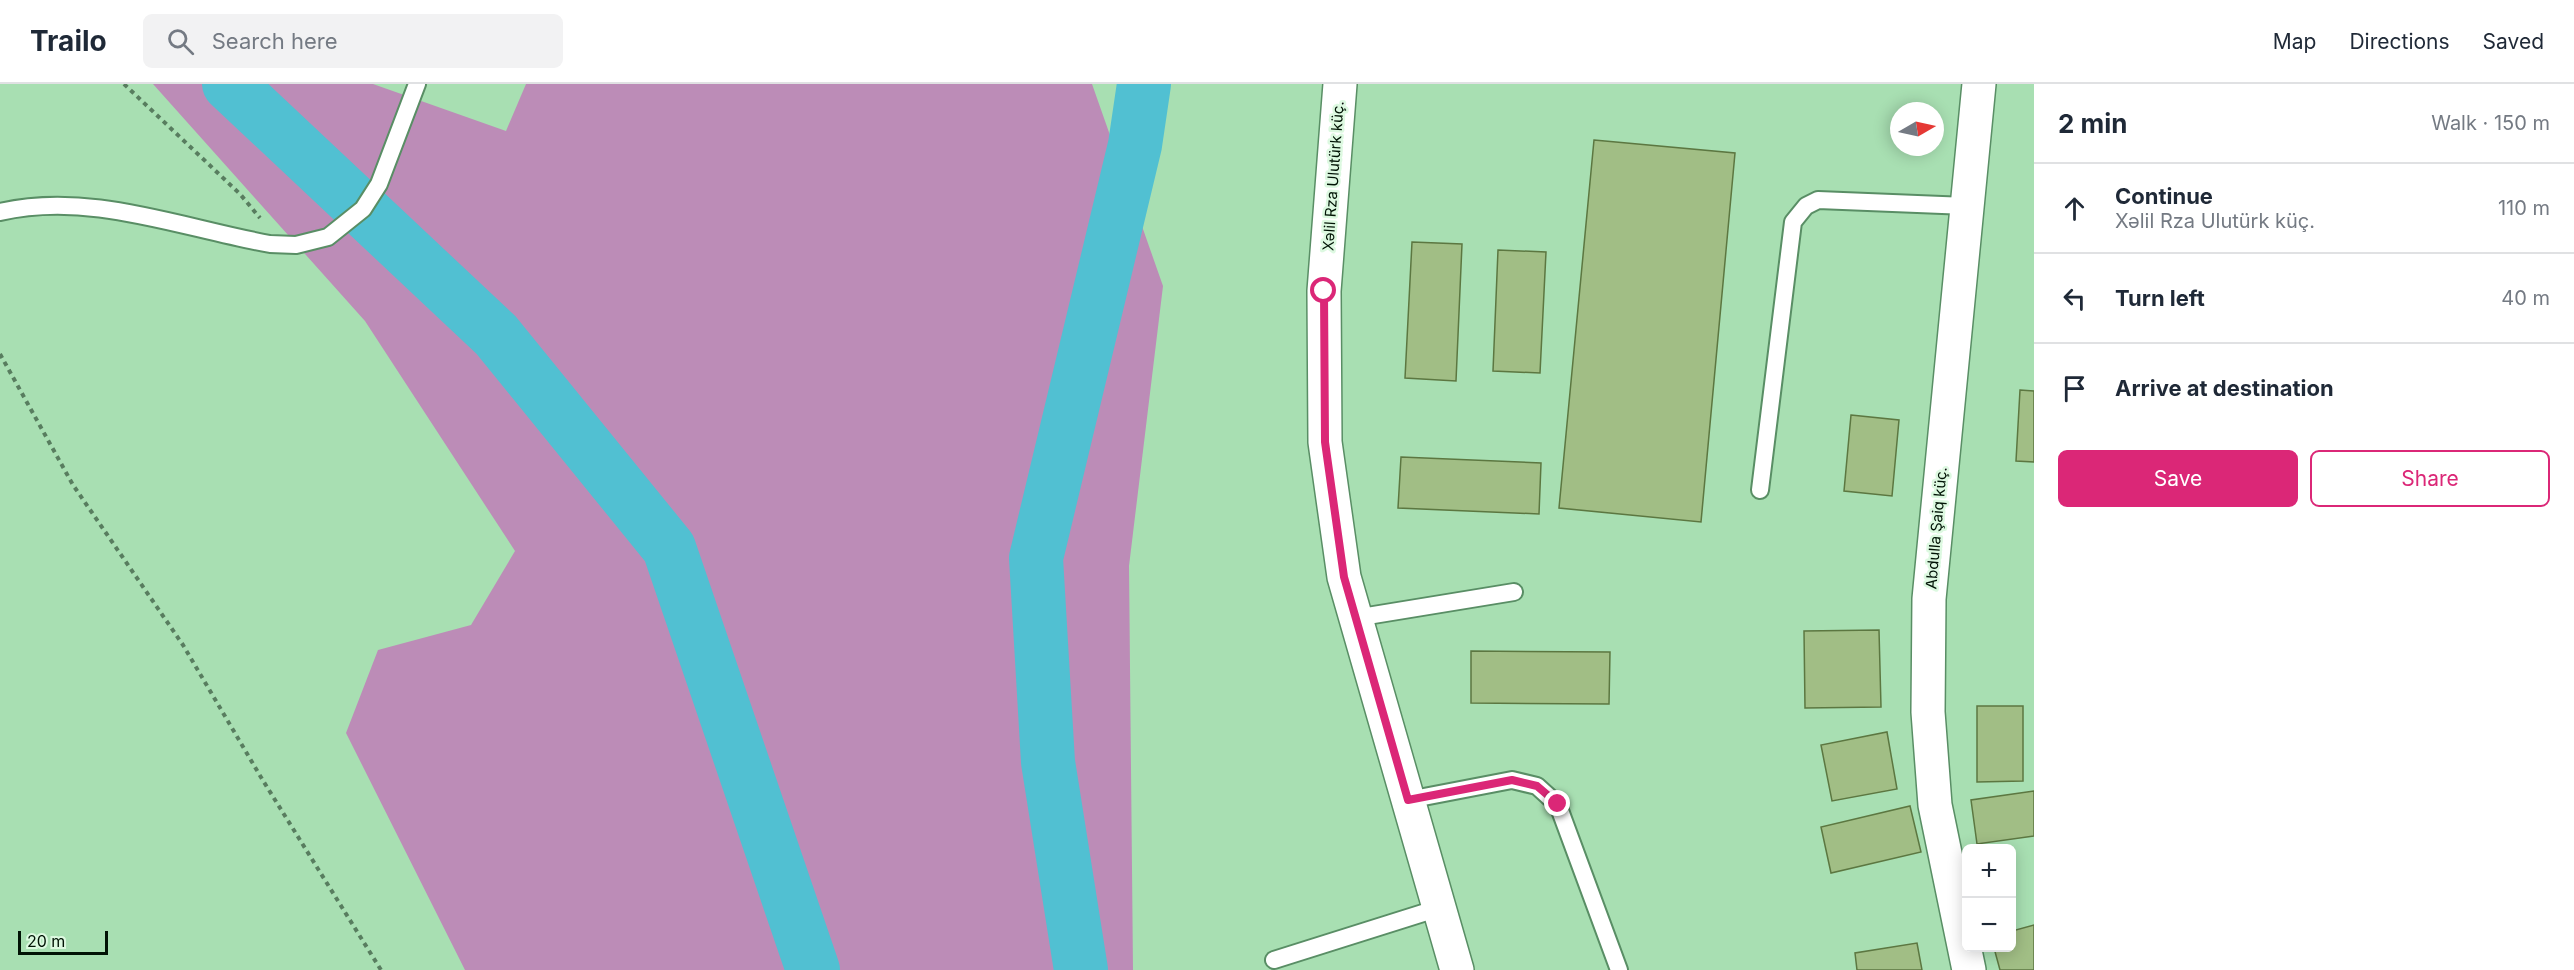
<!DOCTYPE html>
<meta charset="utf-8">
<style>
:root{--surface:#fff;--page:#f2f2f3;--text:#1f2937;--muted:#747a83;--line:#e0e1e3;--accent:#db2777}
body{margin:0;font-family:Inter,sans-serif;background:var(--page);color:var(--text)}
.controls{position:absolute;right:18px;bottom:18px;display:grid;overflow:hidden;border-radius:9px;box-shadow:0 3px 15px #0003}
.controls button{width:54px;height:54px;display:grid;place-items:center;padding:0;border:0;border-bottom:2px solid var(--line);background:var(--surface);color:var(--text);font:30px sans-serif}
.compass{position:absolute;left:1890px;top:18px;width:54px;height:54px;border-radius:50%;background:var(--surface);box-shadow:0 3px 15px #0003;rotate:81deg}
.scale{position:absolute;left:18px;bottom:15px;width:90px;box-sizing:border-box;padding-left:6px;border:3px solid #011305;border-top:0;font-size:16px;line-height:21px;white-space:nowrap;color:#011305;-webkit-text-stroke:4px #ddf9e1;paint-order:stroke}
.stop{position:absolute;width:18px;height:18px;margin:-14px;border:4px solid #db2777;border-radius:50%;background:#fff}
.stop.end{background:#db2777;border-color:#fff;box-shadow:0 2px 6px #0008}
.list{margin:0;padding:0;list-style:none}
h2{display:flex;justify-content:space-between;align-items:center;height:78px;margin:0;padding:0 24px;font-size:26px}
h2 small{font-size:20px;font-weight:400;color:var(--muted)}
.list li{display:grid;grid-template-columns:39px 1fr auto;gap:18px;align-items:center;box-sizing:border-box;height:90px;padding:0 24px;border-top:2px solid var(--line)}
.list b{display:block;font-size:22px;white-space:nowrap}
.list p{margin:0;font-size:20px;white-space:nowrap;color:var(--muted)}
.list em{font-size:20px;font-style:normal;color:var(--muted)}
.actions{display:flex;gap:12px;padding:18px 24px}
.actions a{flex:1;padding:14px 0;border:2px solid var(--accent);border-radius:9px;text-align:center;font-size:21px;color:var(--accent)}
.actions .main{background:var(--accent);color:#fff}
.icon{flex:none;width:33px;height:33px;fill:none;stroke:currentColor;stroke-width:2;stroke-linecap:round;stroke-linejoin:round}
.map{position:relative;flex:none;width:2034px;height:886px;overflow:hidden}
header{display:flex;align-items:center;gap:36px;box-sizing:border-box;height:84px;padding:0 30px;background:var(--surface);border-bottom:2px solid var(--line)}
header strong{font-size:28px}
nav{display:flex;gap:33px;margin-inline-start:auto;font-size:21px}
.search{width:420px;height:54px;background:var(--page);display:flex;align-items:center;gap:15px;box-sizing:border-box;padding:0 21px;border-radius:9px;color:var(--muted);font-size:22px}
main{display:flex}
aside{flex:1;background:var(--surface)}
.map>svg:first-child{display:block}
.green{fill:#bc8cb7}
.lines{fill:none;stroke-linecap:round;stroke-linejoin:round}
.river{stroke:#51c0d2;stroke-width:54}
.building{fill:#a1be85;stroke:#5c7741;stroke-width:1.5}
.lane-casing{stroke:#598e65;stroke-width:20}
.street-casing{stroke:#598e65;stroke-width:36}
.path{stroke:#587d5f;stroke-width:4;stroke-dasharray:4.5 4.5;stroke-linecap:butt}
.lane{stroke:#fff;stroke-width:16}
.street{stroke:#fff;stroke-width:33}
.route{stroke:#db2777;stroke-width:8}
.labels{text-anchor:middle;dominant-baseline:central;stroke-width:5;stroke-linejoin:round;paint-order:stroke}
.street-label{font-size:15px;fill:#011305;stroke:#ddf9e1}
</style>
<header>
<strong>Trailo</strong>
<div class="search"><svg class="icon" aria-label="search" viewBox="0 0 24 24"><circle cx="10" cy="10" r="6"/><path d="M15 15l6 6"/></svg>Search here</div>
<nav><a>Map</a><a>Directions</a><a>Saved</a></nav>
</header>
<main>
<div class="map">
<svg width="2034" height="886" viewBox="0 0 2034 886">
<rect width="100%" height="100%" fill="#a8dfb2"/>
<path class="green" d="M 153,0 L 373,0 L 506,47 L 526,0 L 1092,0 L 1163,202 L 1129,482 L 1133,886 L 465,886 L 346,649 L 378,566 L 471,541 L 515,467 L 365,237 Z"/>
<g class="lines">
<path class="river" d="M 229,0 L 496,251 L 669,464 L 813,886
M 1081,886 L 1048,678 L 1036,474 L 1135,61 L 1144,0"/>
</g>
<path class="building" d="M 1594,56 L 1735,69 L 1701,438 L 1559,424 Z
M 1412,158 L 1462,160 L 1456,297 L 1405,294 Z
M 1498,166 L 1546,168 L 1540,289 L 1493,287 Z
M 2020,306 L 2034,307 L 2034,378 L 2016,377 Z
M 1851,331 L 1899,336 L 1892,412 L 1844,407 Z
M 1401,373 L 1541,379 L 1539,430 L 1398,424 Z
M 1879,546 L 1881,623 L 1805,624 L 1804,547 Z
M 1471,567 L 1610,568 L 1609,620 L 1471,619 Z
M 1977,622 L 2023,622 L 2023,697 L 1977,698 Z
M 1887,648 L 1897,705 L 1832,717 L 1821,661 Z
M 2034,707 L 2034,752 L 1977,760 L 1971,716 Z
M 1910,722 L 1921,768 L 1831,789 L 1821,743 Z
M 2034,841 L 2034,886 L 2000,886 L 1994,864 L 2012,864 L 2012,847 Z
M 1917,859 L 1922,886 L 1857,886 L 1855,869 Z"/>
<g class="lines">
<defs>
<path id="lane" d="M 0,128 C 90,107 181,144 270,160 L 296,161 L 328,153 L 363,125 L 379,100 L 417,0
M 1760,406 L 1793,138 L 1806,122 L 1818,116 L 1967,122
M 1355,534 L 1514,508
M 1408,716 L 1512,696 L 1537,702 L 1558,721 L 1619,886
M 1274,876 L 1439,824"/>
<path id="street" d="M 1340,0 L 1324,207 L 1325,358 L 1344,493 L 1457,886
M 1969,886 L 1935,721 L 1928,628 L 1929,515 L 1979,0"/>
</defs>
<use href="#lane" class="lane-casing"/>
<use href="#street" class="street-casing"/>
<path class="path" d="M 124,0 L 240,110 L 260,134
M 0,270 L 73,401 L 183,561 L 262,695 L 381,886"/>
<use href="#lane" class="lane"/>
<use href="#street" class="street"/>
</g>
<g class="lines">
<path class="route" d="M 1324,207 L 1325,358 L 1344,493 L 1408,716 L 1512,696 L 1537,702 L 1558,720"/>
</g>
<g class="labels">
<g class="street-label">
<text transform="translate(1333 92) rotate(-86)">Xəlil Rza Ulutürk küç.</text>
<text transform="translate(1936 444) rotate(-85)">Abdulla Şaiq küç.</text>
</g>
</g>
</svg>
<div class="controls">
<button>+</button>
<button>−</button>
</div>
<svg class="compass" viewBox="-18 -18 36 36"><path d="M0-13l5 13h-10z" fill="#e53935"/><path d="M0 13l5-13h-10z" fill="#747a83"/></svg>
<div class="scale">20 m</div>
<div class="stop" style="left:1324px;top:207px"></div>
<div class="stop end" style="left:1558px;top:720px"></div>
</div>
<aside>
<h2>2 min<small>Walk · 150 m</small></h2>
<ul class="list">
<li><svg class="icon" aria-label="ahead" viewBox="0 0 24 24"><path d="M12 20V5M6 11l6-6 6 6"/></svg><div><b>Continue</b><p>Xəlil Rza Ulutürk küç.</p></div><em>110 m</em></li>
<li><svg class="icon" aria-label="left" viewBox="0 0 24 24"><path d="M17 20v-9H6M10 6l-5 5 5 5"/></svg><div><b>Turn left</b></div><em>40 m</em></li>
<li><svg class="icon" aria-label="arrive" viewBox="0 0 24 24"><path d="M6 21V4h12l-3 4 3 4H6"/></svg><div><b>Arrive at destination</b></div></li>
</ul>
<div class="actions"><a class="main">Save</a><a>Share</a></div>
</aside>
</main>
